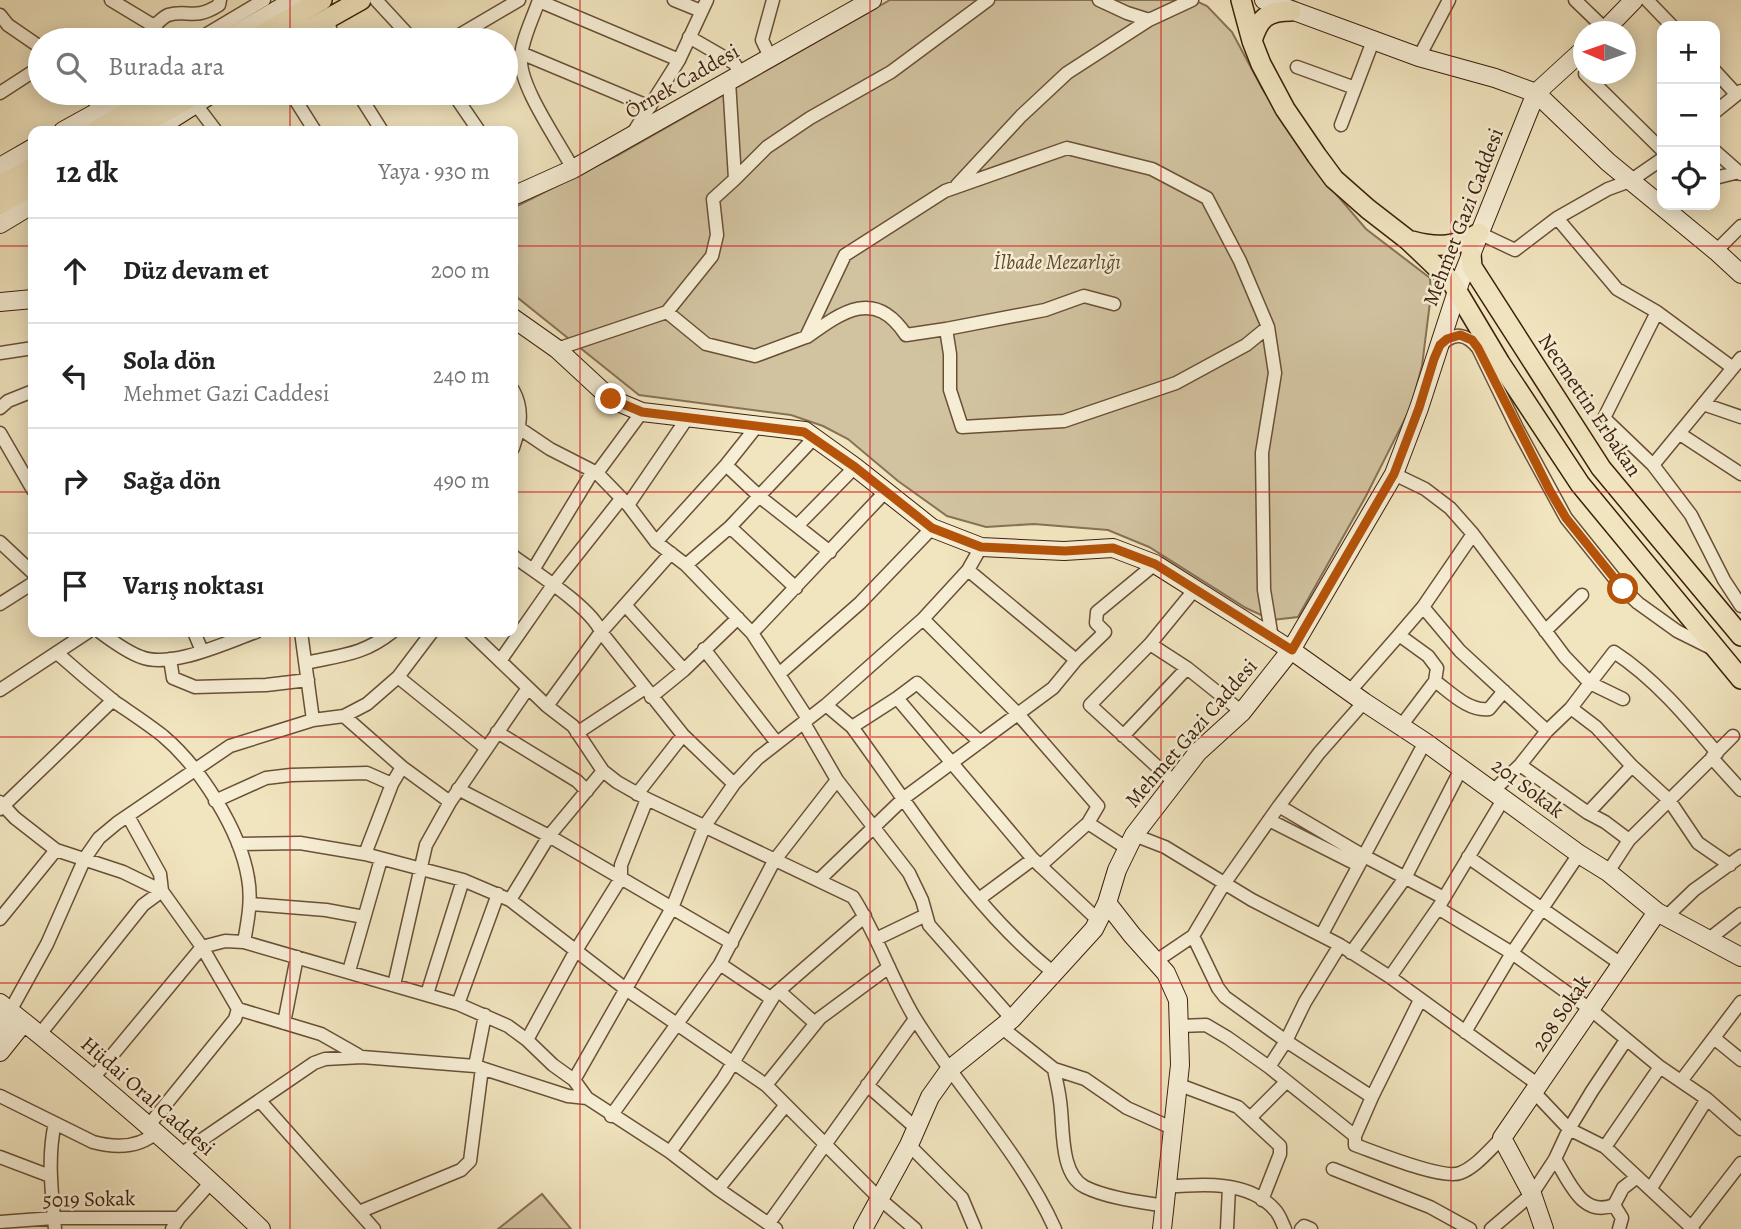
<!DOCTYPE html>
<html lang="tr">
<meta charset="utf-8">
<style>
:root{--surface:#fff;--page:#f6f6f6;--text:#222;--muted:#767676;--line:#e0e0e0}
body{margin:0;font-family:Alegreya,serif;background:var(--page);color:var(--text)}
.controls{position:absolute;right:21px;top:21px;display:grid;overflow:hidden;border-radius:14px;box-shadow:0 4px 18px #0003}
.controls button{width:63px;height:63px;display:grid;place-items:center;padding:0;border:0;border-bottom:2px solid var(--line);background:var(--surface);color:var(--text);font:35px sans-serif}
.compass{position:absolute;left:1573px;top:21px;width:63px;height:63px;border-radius:50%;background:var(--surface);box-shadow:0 4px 18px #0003;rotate:272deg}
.stop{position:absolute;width:21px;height:21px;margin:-16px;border:5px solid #b45309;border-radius:50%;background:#fff}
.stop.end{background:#b45309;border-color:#fff;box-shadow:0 2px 7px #0008}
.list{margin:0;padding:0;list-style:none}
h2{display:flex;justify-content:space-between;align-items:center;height:91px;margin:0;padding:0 28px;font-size:30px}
h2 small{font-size:23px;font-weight:400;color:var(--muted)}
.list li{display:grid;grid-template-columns:46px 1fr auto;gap:21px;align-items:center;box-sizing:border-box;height:105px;padding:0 28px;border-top:2px solid var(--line)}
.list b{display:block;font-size:26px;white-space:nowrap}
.list p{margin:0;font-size:23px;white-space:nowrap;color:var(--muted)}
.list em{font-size:23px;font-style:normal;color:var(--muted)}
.icon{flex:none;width:38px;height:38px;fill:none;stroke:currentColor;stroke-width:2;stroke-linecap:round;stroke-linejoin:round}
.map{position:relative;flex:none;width:1741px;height:1229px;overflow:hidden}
.search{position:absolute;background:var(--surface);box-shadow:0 4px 18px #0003;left:28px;top:28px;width:490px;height:77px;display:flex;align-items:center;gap:18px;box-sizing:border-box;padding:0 24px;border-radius:38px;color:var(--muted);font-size:26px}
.panel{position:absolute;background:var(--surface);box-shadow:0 4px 18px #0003;left:28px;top:126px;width:490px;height:511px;border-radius:14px}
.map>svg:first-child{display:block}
.green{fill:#d2c3a0;stroke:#887155;stroke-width:2}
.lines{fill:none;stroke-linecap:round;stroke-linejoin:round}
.street-casing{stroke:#6a5037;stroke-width:15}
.secondary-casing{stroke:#3d1f0a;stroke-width:20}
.primary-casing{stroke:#3d1f0a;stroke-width:22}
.street{stroke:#f6eed5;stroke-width:12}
.secondary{stroke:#f6eed5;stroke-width:18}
.primary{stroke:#f1e5bf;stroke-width:19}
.route{stroke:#b45309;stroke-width:9}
.grid{fill:none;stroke:#d62828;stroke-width:2;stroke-opacity:0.55}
.labels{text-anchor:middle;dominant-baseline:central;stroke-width:5;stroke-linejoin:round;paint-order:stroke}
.street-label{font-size:21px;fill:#3d1f0a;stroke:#f6eed5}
.park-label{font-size:21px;font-style:italic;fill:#624830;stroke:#f6eed5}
</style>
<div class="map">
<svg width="1741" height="1229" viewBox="0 0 1741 1229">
<rect width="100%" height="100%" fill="#f1e5bf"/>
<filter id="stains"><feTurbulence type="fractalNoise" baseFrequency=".00286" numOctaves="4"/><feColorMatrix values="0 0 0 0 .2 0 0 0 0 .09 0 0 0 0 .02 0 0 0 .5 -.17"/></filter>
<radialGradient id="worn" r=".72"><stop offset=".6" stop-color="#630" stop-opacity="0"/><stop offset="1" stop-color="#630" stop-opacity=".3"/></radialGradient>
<path class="green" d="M 890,0 L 1194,0 L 1207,6 L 1232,32 L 1263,90 L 1318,173 L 1366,229 L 1430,278 L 1431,294 L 1422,366 L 1411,407 L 1366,496 L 1298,617 L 1272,620 L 1246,608 L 1149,547 L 1108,530 L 1034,524 L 986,527 L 947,516 L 898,481 L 848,439 L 823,426 L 791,415 L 639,395 L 513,294 L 513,208 L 618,155 Z
M 542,1194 L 571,1229 L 498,1229 Z"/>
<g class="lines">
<defs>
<path id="street" d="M 111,0 L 154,26 L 163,40
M 376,0 L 413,40
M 539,0 C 533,18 522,39 521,57 C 518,85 559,142 573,169
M 674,0 L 701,11
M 1099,0 L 1127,13 L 1149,20 L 1192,0
M 1575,0 L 1605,29
M 1647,0 L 1672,26
M 539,1 L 679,60
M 0,15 L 8,25 L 40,47
M 154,26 C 158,23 163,17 168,15 C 188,9 194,21 219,5 L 220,0
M 689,37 L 734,63 L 741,74
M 197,40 L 264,0
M 311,40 L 330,28
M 451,40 L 519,0
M 521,53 L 650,107
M 770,57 L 762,40 L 773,0
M 1419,57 L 1449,0
M 1297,67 L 1355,88
M 1715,71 L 1736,94
M 1585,74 L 1662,150
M 0,93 L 40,67
M 88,93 L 101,110 L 113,93
M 291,93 L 315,131
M 358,93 L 382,131
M 453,93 L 479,131
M 194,102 L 216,131
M 1715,112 L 1741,91
M 1341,125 L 1373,41
M 633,133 L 679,60 L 707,0
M 1715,151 L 1741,174
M 1715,178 L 1739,172
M 735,179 L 767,147 L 810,118 L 891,72 L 988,0
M 957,185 L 1021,116 L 1067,73 L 1149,20
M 1557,218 L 1617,289 L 1657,312 L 1733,368
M 1479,233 L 1515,250 L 1557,218 L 1608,189 L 1630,181 L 1662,159
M 1716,251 L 1741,226
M 667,312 L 712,256 L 717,235 L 713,199 L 735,179 L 729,81
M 1657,312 L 1604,418 L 1653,465 L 1691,515 L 1724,580 L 1741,606
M 946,329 L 1045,310 L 1084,296 L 1114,304
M 807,337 C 843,311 875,288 906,335 L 946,329 L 950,354 L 950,390 L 962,427 L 1064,421 L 1176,383 L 1246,345 L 1268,327
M 1441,345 C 1454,331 1467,334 1478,348 L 1517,428 L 1566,518 L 1623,589 L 1638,603 L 1677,631 L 1713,649
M 557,349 L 667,312 L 706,344 L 755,356 L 806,337 L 845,255 L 945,191 L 1067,148 L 1152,169 L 1207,198 L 1240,261 L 1268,327 L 1275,373 L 1262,453 L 1264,590 L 1272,638
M 0,353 L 33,348
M 513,390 C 524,410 520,427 513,448
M 1703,404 L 1741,417
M 0,408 L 8,401 L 33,391
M 513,424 L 550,449 L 597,473 L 628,505 L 656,542 L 686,565 L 752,633 L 808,719
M 0,433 L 33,490
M 1680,434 L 1741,474
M 726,465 L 760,497 L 830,552
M 1653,465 L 1741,358
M 597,473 L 642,412
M 1394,474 L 1425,489 L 1450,508 L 1473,534 L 1565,657 L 1590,683 L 1571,708 L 1547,731 L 1520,765 L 1494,790
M 628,505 L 688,417
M 797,526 L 855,467
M 730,527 L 796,588
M 1473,534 L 1423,607 L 1460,651 L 1547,731
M 0,542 L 33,573
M 656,542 L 726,465 L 757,426
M 513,556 C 535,572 592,608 601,632 L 683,735 L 734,784
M 686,565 L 730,527 L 814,438
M 533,570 L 593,471
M 968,570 L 1076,660
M 0,604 L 33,583
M 626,606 L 684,670
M 923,619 L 1018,714 L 1098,806 L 1088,823 L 1128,849
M 1545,631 L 1582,595
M 100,632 C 112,641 127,652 141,657 C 171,669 227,642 256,632
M 194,632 L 202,651
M 301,632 L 313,720
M 470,632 L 547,706 L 573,726 L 603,771 L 617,782 L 647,799 L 853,897 C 878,936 892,981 916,1020 C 959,1089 1022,1155 1055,1229
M 752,633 L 886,491
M 1150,644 L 1187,668 L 1242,712
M 704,649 L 777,743
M 57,653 C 76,670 95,686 115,702 C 131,713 148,724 163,736 C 200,767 240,830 248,878 C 252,899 248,920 244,942
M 170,659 L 173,678 L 195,687 L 266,685 L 308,680
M 500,661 L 553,585 L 621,499
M 306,663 C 341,655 363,655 392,632
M 779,674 L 860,603 L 932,528
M 398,677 L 486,748
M 1435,681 C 1450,692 1469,712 1489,709 L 1504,691
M 0,690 L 88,632
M 1349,692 L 1399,635
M 651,697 L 684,670 L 738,618
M 897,698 L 917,683 L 980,742
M 1623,699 L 1590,683 L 1614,652 C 1654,678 1686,716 1717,753
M 826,705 L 852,727 C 914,811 971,908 1054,973
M 547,706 L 601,632 L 671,553
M 1571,708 L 1596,727 L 1632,766 L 1588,813 L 1605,822 L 1629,840
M 344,716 L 402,767 L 450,802
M 804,723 L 837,780 L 909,873 L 922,900 L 929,925 L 1012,1019
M 1401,726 L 1435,681 L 1437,668 L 1428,656 L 1399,635 L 1423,607
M 852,727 L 897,698 L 1033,859 L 1098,920
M 497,732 L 577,781 L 587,791
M 577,733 L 645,688
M 1123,736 L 1187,668
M 1712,757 L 1733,736
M 1520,765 L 1588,813
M 1632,766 L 1669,800 L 1698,843 L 1730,865
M 1174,782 L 1090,705 L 1150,644 L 1195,589
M 458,789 L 549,836 L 732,943
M 637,794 L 683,735
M 215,801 L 266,778 L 291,775 L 367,773 L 392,784
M 0,802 L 15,818 L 56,850 L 123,872 L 162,891 L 202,947 L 238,1009
M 1279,806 L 1362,855 L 1444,898
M 0,809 L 113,700
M 1269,820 L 1358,865
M 1134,835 L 1165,847 L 1252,900 L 1340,945 L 1390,977 L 1540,1086
M 238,844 L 300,843 L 365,854 L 463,880 L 510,900 L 627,990 L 766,1085 L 880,1199 L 915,1229
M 365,854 L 392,784 L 402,767
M 1468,857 L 1621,964
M 1040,866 L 1088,823
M 1608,872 L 1629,840 L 1712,758 L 1741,790
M 819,880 L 904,798 L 1053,688 L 1076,660 L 1105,632 L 1096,623 L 1097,612 L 1155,564
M 979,899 L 1033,859
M 510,900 L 549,836 L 603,771
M 250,904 L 326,910 L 364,917
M 1438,908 L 1512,953 L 1590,1009 L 1660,1067 L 1707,1099 L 1741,1129
M 1666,917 L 1694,890 L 1741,856
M 0,919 L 56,850
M 1322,934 L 1425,742
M 1193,936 L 1218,988 L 1225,997 L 1286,1041 L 1372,1097
M 876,939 L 926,915
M 1709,939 L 1741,914
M 1351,953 L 1405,878 L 1462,767
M 1156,961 L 1193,936 L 1224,884 L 1279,806 L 1319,753 L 1364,702
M 720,964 L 772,999
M 349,971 L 381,859
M 1390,977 L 1438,908 L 1504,798
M 394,985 L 426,845 L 450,802 L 528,688
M 779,991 L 815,1023
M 427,994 L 463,880
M 1420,1000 L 1372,1097 L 1355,1136 L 1355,1145 C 1375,1152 1442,1180 1460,1173 C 1476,1167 1489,1150 1502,1138
M 458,1004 L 498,894
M 10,1011 L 47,944 L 85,858 L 99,838 L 117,823 L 230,746 L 313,720 L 344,716 L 367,704 L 398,677 L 432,632
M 284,1023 L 297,957
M 1180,1026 L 1206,1025 L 1228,1038 L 1269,1067 L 1355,1136
M 1001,1027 L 1054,1069 L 1085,1079 L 1127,1108 L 1172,1128
M 1465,1032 L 1512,953 L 1579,854
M 40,1034 L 143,905 L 162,891 L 160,874 L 128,816
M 1714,1038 L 1741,1060
M 527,1040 L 575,952 L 621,878 L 621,865 L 647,799
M 475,1066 L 485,1015
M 1269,1067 L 1286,1041 L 1305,1002 L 1340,945
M 1054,1069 C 1056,1080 1059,1091 1060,1101 C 1064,1126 1059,1174 1085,1187 C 1107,1198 1141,1202 1165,1206
M 94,1077 L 202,947 L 225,941 L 244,942 L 458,1004 L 508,1026 L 527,1040 L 553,1065 L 574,1080 L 587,1098
M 574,1080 L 672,908 L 704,827 L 734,784 L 758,758 L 826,705 L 923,619 L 968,570 L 981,547
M 1681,1081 L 1741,1002
M 1177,1084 L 1238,1107 L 1280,1146 L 1280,1154 L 1262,1200
M 766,1085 L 820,1018 L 889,967
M 867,1085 L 916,1128
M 1534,1092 L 1569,1129 L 1605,1147 L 1693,1229
M 0,1096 L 93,1142 C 115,1148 139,1148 157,1132
M 260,1101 L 374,1229
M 611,1116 L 720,964 L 774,861 L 837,780
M 1251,1117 L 1286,1082
M 55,1123 C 47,1158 52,1193 55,1229
M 149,1125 L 235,1019 L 238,1009 L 321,1034 L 358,1055
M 909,1145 L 962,1198 L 975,1229
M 1605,1147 L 1660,1067
M 670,1152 L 723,1079 L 775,994 L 865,916
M 181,1154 L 314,1063 L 325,1059 L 362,1057 L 475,1066 L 568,1096 L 587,1098 L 670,1152 L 718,1189 L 776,1229
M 0,1157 L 50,1176
M 1555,1159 C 1570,1182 1582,1218 1614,1205
M 1333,1169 L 1430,1207 L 1470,1229
M 1167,1187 C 1201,1184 1249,1180 1275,1210 C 1280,1215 1282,1223 1285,1229
M 1651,1188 L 1707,1099
M 718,1189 L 785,1106
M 359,1212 L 461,1170 L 470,1161 L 482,1068
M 0,1222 L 54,1218 L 179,1218
M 769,1223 L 915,1019
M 172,1229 L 179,1218 L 212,1181
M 1227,1229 L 1229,1187
M 1301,1229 L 1304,1226 L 1311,1229
M 1491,1229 L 1532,1194 L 1555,1159 L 1569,1129 L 1592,1091 L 1626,1040
M 1619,1229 L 1622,1218 L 1614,1205 L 1623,1188 L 1637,1177
M 1690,1229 L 1741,1163"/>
<path id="secondary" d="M 1264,0 L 1419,57 L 1495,78 L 1536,93 L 1608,162 L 1716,251 L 1741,274
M 1603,32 L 1634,0
M 225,40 L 284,6 L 298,3 L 314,4
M 63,131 L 132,93
M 153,131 L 213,93
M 0,167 L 33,148
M 513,196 L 573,169 L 872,0
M 0,224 L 33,204
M 0,302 L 33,299
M 513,318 L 557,349 L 611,399 L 642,412 L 805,431 L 855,467 L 932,528 L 981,547 L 1064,551 L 1113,548 L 1155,564 L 1291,650 L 1364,702 L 1425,742 L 1579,854 L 1608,872 L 1657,912 L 1741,957
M 1107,903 L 1132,935 L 1166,973 L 1178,1000 L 1180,1065 L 1162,1229
M 0,1003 C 91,1075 178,1149 261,1229
M 0,1029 L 10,1011
M 0,1052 L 24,1022
M 863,1229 L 909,1145 L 930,1097 L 950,1069 L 1012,1019 L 1094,929 L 1107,903 L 1117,870 L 1134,835 L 1198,752 L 1242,712 L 1291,650 L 1394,474 L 1419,408 L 1460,282 L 1536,93 L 1584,49
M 1544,1229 L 1532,1194 L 1502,1138 L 1657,912"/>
<path id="primary" d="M 1241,0 L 1252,41 L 1261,64 L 1285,109 L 1317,156 L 1334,179 L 1368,209 L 1408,240 L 1451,281 L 1500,363 L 1580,484 L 1741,679
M 252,40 L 322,0
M 290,40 L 361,0
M 1252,41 C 1259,18 1267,11 1291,11
M 95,131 L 162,93
M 131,131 L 198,93
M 0,186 L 33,167
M 0,204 L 33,186
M 1412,241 C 1437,248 1457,247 1479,233
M 1471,254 L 1472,267 L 1601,468 L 1741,636"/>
</defs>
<use href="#street" class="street-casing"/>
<use href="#secondary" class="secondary-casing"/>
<use href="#primary" class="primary-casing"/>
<use href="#street" class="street"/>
<use href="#secondary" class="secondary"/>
<use href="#primary" class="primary"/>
</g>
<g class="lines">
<path class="route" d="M 611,399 L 642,412 L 804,432 L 855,467 L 932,528 L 981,547 L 1065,551 L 1113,548 L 1155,564 L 1292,650 L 1394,474 L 1419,408 L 1434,359 L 1440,345 L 1447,339 L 1460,335 L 1472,340 L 1478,348 L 1550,491 L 1566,518 L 1623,589"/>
</g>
<path class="grid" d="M 290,0 L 290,40M 580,0 L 580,1229M 870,0 L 870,1229M 1161,0 L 1161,1229M 1451,0 L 1451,1229M 290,93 L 290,131M 0,246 L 33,246M 513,246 L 1741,246M 0,492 L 33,492M 513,492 L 1741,492M 290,632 L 290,1229M 0,737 L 1741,737M 0,983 L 1741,983"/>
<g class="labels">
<g class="street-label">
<text transform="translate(682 81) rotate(-30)">Örnek Caddesi</text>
<text transform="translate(1463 217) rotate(-69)">Mehmet Gazi Caddesi</text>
<text transform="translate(1590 405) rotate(56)">Necmettin Erbakan</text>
<text transform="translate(1191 733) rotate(-49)">Mehmet Gazi Caddesi</text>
<text transform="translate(1528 788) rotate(37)">201 Sokak</text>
<text transform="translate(1561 1013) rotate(-56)">208 Sokak</text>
<text transform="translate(148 1096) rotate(41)">Hüdai Oral Caddesi</text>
<text transform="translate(89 1199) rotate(-1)">5019 Sokak</text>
</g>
<g class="park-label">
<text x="1057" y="262">İlbade Mezarlığı</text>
</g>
</g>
<rect width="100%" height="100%" filter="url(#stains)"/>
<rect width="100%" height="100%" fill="url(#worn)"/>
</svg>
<div class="controls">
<button>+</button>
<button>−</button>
<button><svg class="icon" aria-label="locate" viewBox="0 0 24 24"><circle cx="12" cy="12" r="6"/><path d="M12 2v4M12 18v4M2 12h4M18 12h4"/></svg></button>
</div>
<svg class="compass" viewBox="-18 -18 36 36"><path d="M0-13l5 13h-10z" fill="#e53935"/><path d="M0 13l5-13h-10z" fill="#767676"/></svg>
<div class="stop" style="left:1623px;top:589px"></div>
<div class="stop end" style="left:611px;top:399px"></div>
<div class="search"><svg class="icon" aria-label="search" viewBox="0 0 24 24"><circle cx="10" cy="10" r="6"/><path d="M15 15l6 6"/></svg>Burada ara</div>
<section class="panel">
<h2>12 dk<small>Yaya · 930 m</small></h2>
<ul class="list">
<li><svg class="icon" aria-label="ahead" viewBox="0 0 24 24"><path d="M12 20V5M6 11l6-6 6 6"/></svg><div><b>Düz devam et</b></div><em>200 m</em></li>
<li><svg class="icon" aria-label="left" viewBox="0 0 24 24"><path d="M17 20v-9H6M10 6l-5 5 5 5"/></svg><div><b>Sola dön</b><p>Mehmet Gazi Caddesi</p></div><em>240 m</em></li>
<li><svg class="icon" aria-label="right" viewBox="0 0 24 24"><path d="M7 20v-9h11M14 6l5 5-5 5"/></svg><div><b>Sağa dön</b></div><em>490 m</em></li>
<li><svg class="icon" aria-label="arrive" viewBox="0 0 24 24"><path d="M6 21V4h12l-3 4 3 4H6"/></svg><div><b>Varış noktası</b></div></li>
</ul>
</section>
</div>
